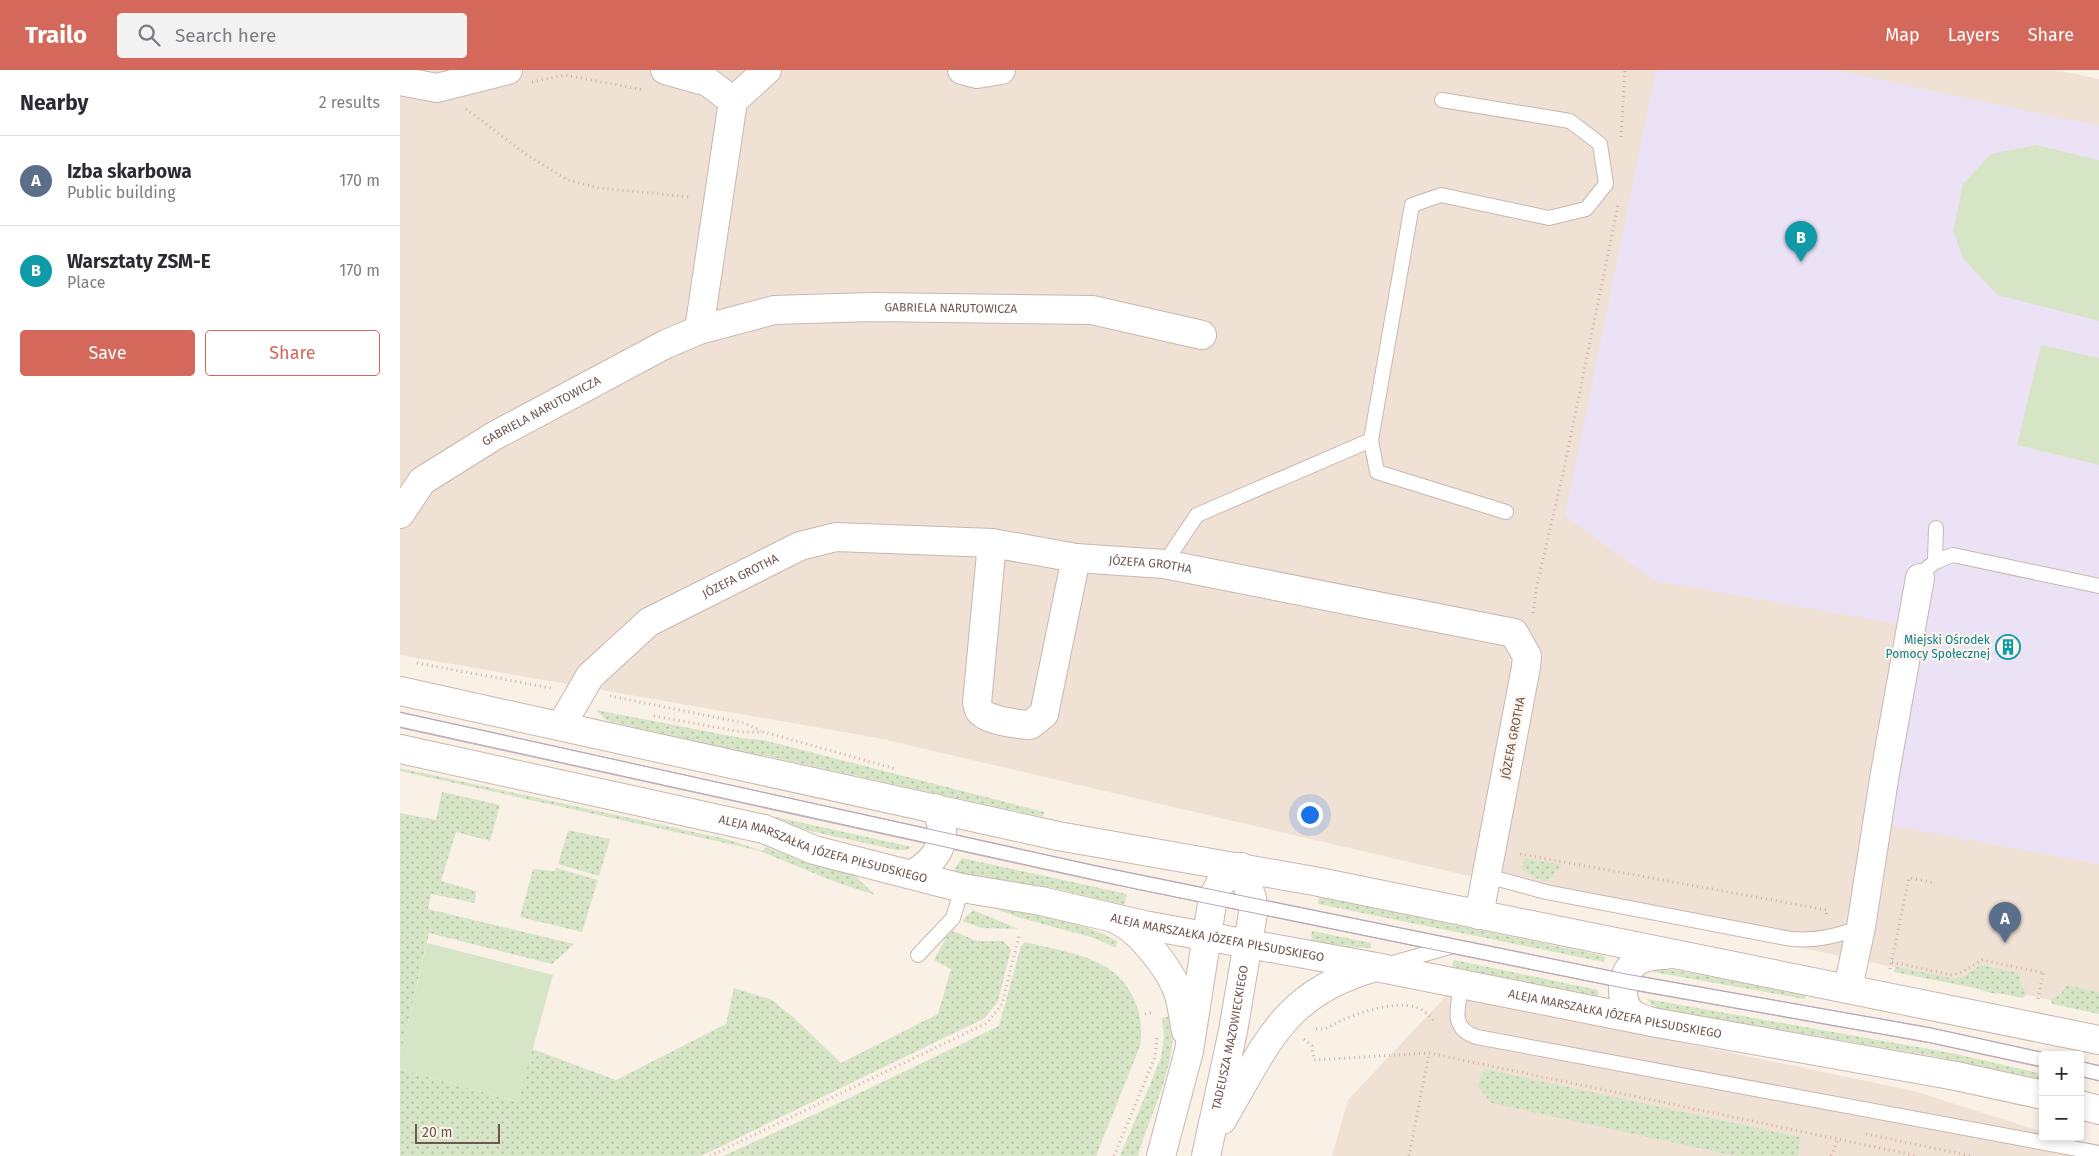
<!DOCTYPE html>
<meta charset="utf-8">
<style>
:root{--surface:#fff;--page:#f2f2f3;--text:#2b2b33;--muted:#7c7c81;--line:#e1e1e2;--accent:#d4685a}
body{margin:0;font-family:"Fira Sans",sans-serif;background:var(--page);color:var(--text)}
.controls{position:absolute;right:15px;bottom:15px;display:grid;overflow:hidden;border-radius:5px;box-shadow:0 2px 8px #0003}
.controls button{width:45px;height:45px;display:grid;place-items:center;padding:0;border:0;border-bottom:1px solid var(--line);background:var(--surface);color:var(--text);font:25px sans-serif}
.scale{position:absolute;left:15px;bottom:12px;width:85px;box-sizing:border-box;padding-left:5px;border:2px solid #6f564e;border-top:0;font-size:14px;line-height:18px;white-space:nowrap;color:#6f564e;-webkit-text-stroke:4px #fcf4eb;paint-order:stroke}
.you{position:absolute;left:909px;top:744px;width:18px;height:18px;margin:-12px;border:4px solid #fff;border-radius:50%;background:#1a73e8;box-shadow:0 0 0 8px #1a73e833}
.badge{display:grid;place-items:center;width:32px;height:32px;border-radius:50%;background:var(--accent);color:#fff;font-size:16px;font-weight:700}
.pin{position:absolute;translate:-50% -41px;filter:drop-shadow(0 1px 2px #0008)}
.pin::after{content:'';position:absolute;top:26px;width:18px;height:15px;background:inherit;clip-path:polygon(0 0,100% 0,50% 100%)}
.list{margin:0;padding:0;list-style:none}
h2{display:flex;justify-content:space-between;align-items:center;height:65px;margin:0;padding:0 20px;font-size:21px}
h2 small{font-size:16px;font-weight:400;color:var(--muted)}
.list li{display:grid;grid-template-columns:32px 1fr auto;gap:15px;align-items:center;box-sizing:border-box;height:90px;padding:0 20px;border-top:1px solid var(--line)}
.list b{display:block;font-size:19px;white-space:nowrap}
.list p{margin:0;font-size:16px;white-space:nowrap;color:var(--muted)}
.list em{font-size:16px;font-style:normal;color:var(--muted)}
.actions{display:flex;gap:10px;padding:15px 20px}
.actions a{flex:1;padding:11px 0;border:1px solid var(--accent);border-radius:5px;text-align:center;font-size:18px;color:var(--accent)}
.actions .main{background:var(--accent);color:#fff}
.icon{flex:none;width:28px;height:28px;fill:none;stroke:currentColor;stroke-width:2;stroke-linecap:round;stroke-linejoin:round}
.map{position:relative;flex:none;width:1699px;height:1086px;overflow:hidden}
header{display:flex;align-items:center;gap:30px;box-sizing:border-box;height:70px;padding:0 25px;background:var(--accent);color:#fff}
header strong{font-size:24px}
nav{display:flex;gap:28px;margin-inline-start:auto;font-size:18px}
.search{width:350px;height:45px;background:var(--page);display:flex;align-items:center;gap:12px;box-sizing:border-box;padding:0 18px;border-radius:5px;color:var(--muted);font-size:19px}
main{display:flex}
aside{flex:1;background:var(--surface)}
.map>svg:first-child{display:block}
.residential{fill:#f0e1d5}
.education{fill:#ece2f5}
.grass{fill:url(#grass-dots)}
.pitch{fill:#d6e5c6}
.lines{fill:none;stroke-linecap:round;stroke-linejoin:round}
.service-casing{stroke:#c9b7ad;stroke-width:16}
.minor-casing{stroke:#c9b7ad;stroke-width:30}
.tertiary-casing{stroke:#c9b7ad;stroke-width:30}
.path{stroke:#d0b0a4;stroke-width:3;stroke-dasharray:1 4;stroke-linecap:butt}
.service{stroke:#fff;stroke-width:14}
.minor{stroke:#fff;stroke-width:28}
.tertiary{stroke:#fff;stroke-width:28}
.tram{stroke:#b2a6c1;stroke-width:1}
.labels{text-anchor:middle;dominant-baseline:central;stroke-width:4.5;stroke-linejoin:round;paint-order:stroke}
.street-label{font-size:12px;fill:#6f564e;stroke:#fcf4eb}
.culture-label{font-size:12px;fill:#0d838f;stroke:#fcf4eb;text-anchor:end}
</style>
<header>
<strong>Trailo</strong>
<div class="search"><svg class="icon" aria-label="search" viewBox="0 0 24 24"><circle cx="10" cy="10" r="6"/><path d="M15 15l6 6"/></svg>Search here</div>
<nav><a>Map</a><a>Layers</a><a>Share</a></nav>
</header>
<main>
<aside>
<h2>Nearby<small>2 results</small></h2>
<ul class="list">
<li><span class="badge" style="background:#5c6f8a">A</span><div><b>Izba skarbowa</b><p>Public building</p></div><em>170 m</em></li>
<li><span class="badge" style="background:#0f9aa8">B</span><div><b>Warsztaty ZSM-E</b><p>Place</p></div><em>170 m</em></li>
</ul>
<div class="actions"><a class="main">Save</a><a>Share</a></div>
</aside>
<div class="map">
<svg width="1699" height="1086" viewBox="0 0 1699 1086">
<defs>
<pattern id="grass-dots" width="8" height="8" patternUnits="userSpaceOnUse" patternTransform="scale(1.25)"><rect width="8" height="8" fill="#d6e5c6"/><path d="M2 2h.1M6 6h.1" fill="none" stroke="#b2bca3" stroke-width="1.8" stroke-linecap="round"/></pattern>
</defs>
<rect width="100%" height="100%" fill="#f9f0e6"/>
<path class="residential" d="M 0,0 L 1656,0 L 1699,9 L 1699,940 L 1172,830 L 478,668 L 0,585 Z
M 1050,924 L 1514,1021 L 1643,1062 L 1643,1067 L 1661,1067 L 1699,1079 L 1699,1086 L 932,1086 L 948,1030 L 1046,926 Z"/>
<path class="education" d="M 1256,0 L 1434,0 L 1699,56 L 1699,794 L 1489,755 L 1504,686 L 1480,678 L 1499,554 L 1255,511 L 1165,446 Z"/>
<path class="grass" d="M 196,640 L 341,668 L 363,670 L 644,742 L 643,747 L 212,652 L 205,649 Z
M 0,664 L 512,777 L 507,780 L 497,780 L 0,671 Z
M 0,698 L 326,769 L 363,781 L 365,777 L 419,797 L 454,805 L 475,825 L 438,813 L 357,780 L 0,701 Z
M 42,722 L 100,735 L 90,771 L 56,762 L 41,811 L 76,821 L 75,833 L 31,824 L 28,839 L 174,874 L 152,894 L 29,863 L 0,986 L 0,743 L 36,750 Z
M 168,760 L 210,769 L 199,806 L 158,794 Z
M 562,788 L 727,824 L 724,835 L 653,818 L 556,803 L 554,800 Z
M 1124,788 L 1162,795 L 1148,812 L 1136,808 L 1122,800 Z
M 156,798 L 198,810 L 182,862 L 120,847 L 133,799 L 155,801 Z
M 919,827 L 1205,886 L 1204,892 L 918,834 Z
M 596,839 C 637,845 680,850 717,871 L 716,878 L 694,868 L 621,848 Z
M 573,840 L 618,859 L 582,858 L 562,851 Z
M 553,861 L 577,871 L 603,871 L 611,879 L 598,931 L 585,948 L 301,1086 L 0,1086 L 0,999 L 117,1032 L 132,979 L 216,1010 L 326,954 L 334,918 L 372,930 L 393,947 L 441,993 L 538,944 L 551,899 L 534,890 L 547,866 Z
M 912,861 L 971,873 L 971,878 L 948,877 L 911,870 Z
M 625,872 C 650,878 688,884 709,899 C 734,916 745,947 740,976 L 696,1086 L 323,1086 L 420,1042 L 599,956 L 621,876 Z
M 1054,890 L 1198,920 L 1199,924 L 1196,926 L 1052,897 Z
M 1581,895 L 1620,903 L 1620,913 L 1627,924 L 1623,928 L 1597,923 L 1596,924 L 1580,920 L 1580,919 L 1494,902 L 1495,897 L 1503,898 L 1555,909 L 1564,906 Z
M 1259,899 L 1269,899 L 1406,925 L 1405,929 L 1253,902 Z
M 1666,915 L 1699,922 L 1699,944 L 1652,934 L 1651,929 L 1661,924 Z
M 1247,929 L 1551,983 L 1643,1004 L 1643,1010 L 1538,987 L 1260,939 L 1252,935 Z
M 772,946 C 778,995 751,1040 738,1086 L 720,1086 L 761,988 L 764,967 L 762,948 Z
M 1085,999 L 1400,1067 L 1398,1086 L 1336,1086 L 1091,1033 L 1077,1015 Z"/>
<path class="pitch" d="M 1636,75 L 1699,90 L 1699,251 L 1598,225 L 1564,190 L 1553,161 L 1563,114 L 1591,84 Z
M 1641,275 L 1699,288 L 1699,395 L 1617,375 Z
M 27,873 L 153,905 L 118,1032 L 0,999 L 0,986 Z"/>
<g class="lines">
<defs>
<path id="service" d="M 971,370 L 977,402 L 1106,442
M 1535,491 L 1536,458
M 764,494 L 797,445 L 971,370 L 1012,135 L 1041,125 L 1149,148 L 1186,139 L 1206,114 L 1200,74 L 1170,51 L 1042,30
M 1520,508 C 1528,494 1538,490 1553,485 L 1699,516
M 0,650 L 695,803 L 1224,911 L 1529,965 L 1643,990
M 1087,806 L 1146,822 L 1391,869 C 1417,871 1437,866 1461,857
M 518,885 L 553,848 L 562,818
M 989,894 L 1050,877
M 1062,914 C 1058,936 1049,959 1077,967 L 1699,1083
M 1680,999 L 1699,1003"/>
<g id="minor">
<path d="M 265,0 L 308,12 L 333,31"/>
<path d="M 562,0 L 577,4 L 601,0"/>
<path d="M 0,11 L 37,18 L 108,0"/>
<path d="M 299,260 L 333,31 L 367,0"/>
<path id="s1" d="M 0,444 L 22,411 L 94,366 L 266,274 L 299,260 L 374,240 L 472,237 L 692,240 L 802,265"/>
<path d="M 592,473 L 577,633 C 578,635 578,638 579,640 C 586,651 618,654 630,655 L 644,644 L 676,488"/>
<path id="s2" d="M 161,656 L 190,606 L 249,552 L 400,476 L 436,467 L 592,473 L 676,488 L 764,494 L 1114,563 L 1127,586 L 1126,597 L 1079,845"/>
<path d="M 1448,918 L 1461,857 L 1485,703 L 1520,508"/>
</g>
<g id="tertiary">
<path d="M 0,621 L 658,766 L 914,811 L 1699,970"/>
<path id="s3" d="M 0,679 L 364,759 L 414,780 L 562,818 L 641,831 L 744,855 L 976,897 L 1252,952 L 1556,1006 L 1643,1025"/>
<path d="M 513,804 C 539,789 551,767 535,738"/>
<path d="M 719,851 C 740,861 768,897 777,919 C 782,932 783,947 786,961"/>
<path d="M 1249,951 C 1243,949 1236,947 1231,943 C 1218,929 1221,900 1238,891 C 1246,886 1256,885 1265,885"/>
<path d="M 1680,1035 L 1699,1040"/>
<path d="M 822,1050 C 866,976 882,924 972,898"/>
<path d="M 761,1086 L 789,981 L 813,827 L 821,812 L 841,797"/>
<path id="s4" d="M 806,1086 L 833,961 L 853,843 L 852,828 L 841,797"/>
</g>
</defs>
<use href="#service" class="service-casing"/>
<use href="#minor" class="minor-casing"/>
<use href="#tertiary" class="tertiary-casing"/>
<path class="path" d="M 132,12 L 165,5 L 244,20
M 66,39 L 127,85 L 168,110 L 199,118 L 291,127
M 1221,67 L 1225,0
M 1133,543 L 1137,515 L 1164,399 L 1218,135
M 17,593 L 151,618
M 210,626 L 344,653 L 361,661
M 254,646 L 342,662 L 364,662 L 496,699
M 1120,784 L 1427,840 L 1426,846
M 1492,892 L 1552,905 L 1560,903 L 1582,890 L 1644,903
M 1490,899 L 1509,808 L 1535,813
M 1638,929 L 1644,900
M 745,944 L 754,942
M 916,959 C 926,960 931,956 940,951 C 961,942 993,931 1015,937 C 1024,939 1030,947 1036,953
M 904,969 L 912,976 L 914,990 L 1029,983 L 1518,1086
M 1466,1064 L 1572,1086
M 310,1086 L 587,953 L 602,934 L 619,866
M 714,1086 L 755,987 L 757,968
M 1009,1086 L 1029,983
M 1431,1086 L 1438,1069"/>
<use href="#service" class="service"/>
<use href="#minor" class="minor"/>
<use href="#tertiary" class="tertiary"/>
<path class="tram" d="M 0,642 L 696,796 L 1226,904 L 1531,958 L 1654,985
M 0,657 L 736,819 L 1223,918 L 1527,972 L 1643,997
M 1680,991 L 1699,996
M 1680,1006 L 1699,1011"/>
</g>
<defs>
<symbol id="building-ring" viewBox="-11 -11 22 22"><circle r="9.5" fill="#fcf4eb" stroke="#0f9aa8" stroke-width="1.5"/><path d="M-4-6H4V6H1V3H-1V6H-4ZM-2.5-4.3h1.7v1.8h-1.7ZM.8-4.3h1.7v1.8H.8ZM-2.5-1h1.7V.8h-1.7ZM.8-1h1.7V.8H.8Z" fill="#0f9aa8"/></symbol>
</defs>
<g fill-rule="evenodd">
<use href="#building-ring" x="1594" y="563" width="28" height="28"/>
</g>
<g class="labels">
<g class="street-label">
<text stroke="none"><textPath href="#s1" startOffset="610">GABRIELA NARUTOWICZA</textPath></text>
<text stroke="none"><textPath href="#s1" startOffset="178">GABRIELA NARUTOWICZA</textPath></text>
<text stroke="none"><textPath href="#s2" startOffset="660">JÓZEFA GROTHA</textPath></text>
<text stroke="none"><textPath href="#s2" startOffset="240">JÓZEFA GROTHA</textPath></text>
<text transform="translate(1113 668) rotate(-79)">JÓZEFA GROTHA</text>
<text stroke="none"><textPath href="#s3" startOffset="435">ALEJA MARSZAŁKA JÓZEFA PIŁSUDSKIEGO</textPath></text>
<text stroke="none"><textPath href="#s3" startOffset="840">ALEJA MARSZAŁKA JÓZEFA PIŁSUDSKIEGO</textPath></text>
<text stroke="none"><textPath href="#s3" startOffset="1245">ALEJA MARSZAŁKA JÓZEFA PIŁSUDSKIEGO</textPath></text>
<text stroke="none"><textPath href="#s4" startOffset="121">TADEUSZA MAZOWIECKIEGO</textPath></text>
</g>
<g class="culture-label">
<text x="1590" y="570">Miejski Ośrodek<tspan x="1590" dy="14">Pomocy Społecznej</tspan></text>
</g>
</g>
</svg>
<div class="controls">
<button>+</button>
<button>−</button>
</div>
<div class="scale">20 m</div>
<div class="you"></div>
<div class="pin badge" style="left:1605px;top:873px;background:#5c6f8a">A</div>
<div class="pin badge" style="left:1401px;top:192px;background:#0f9aa8">B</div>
</div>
</main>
